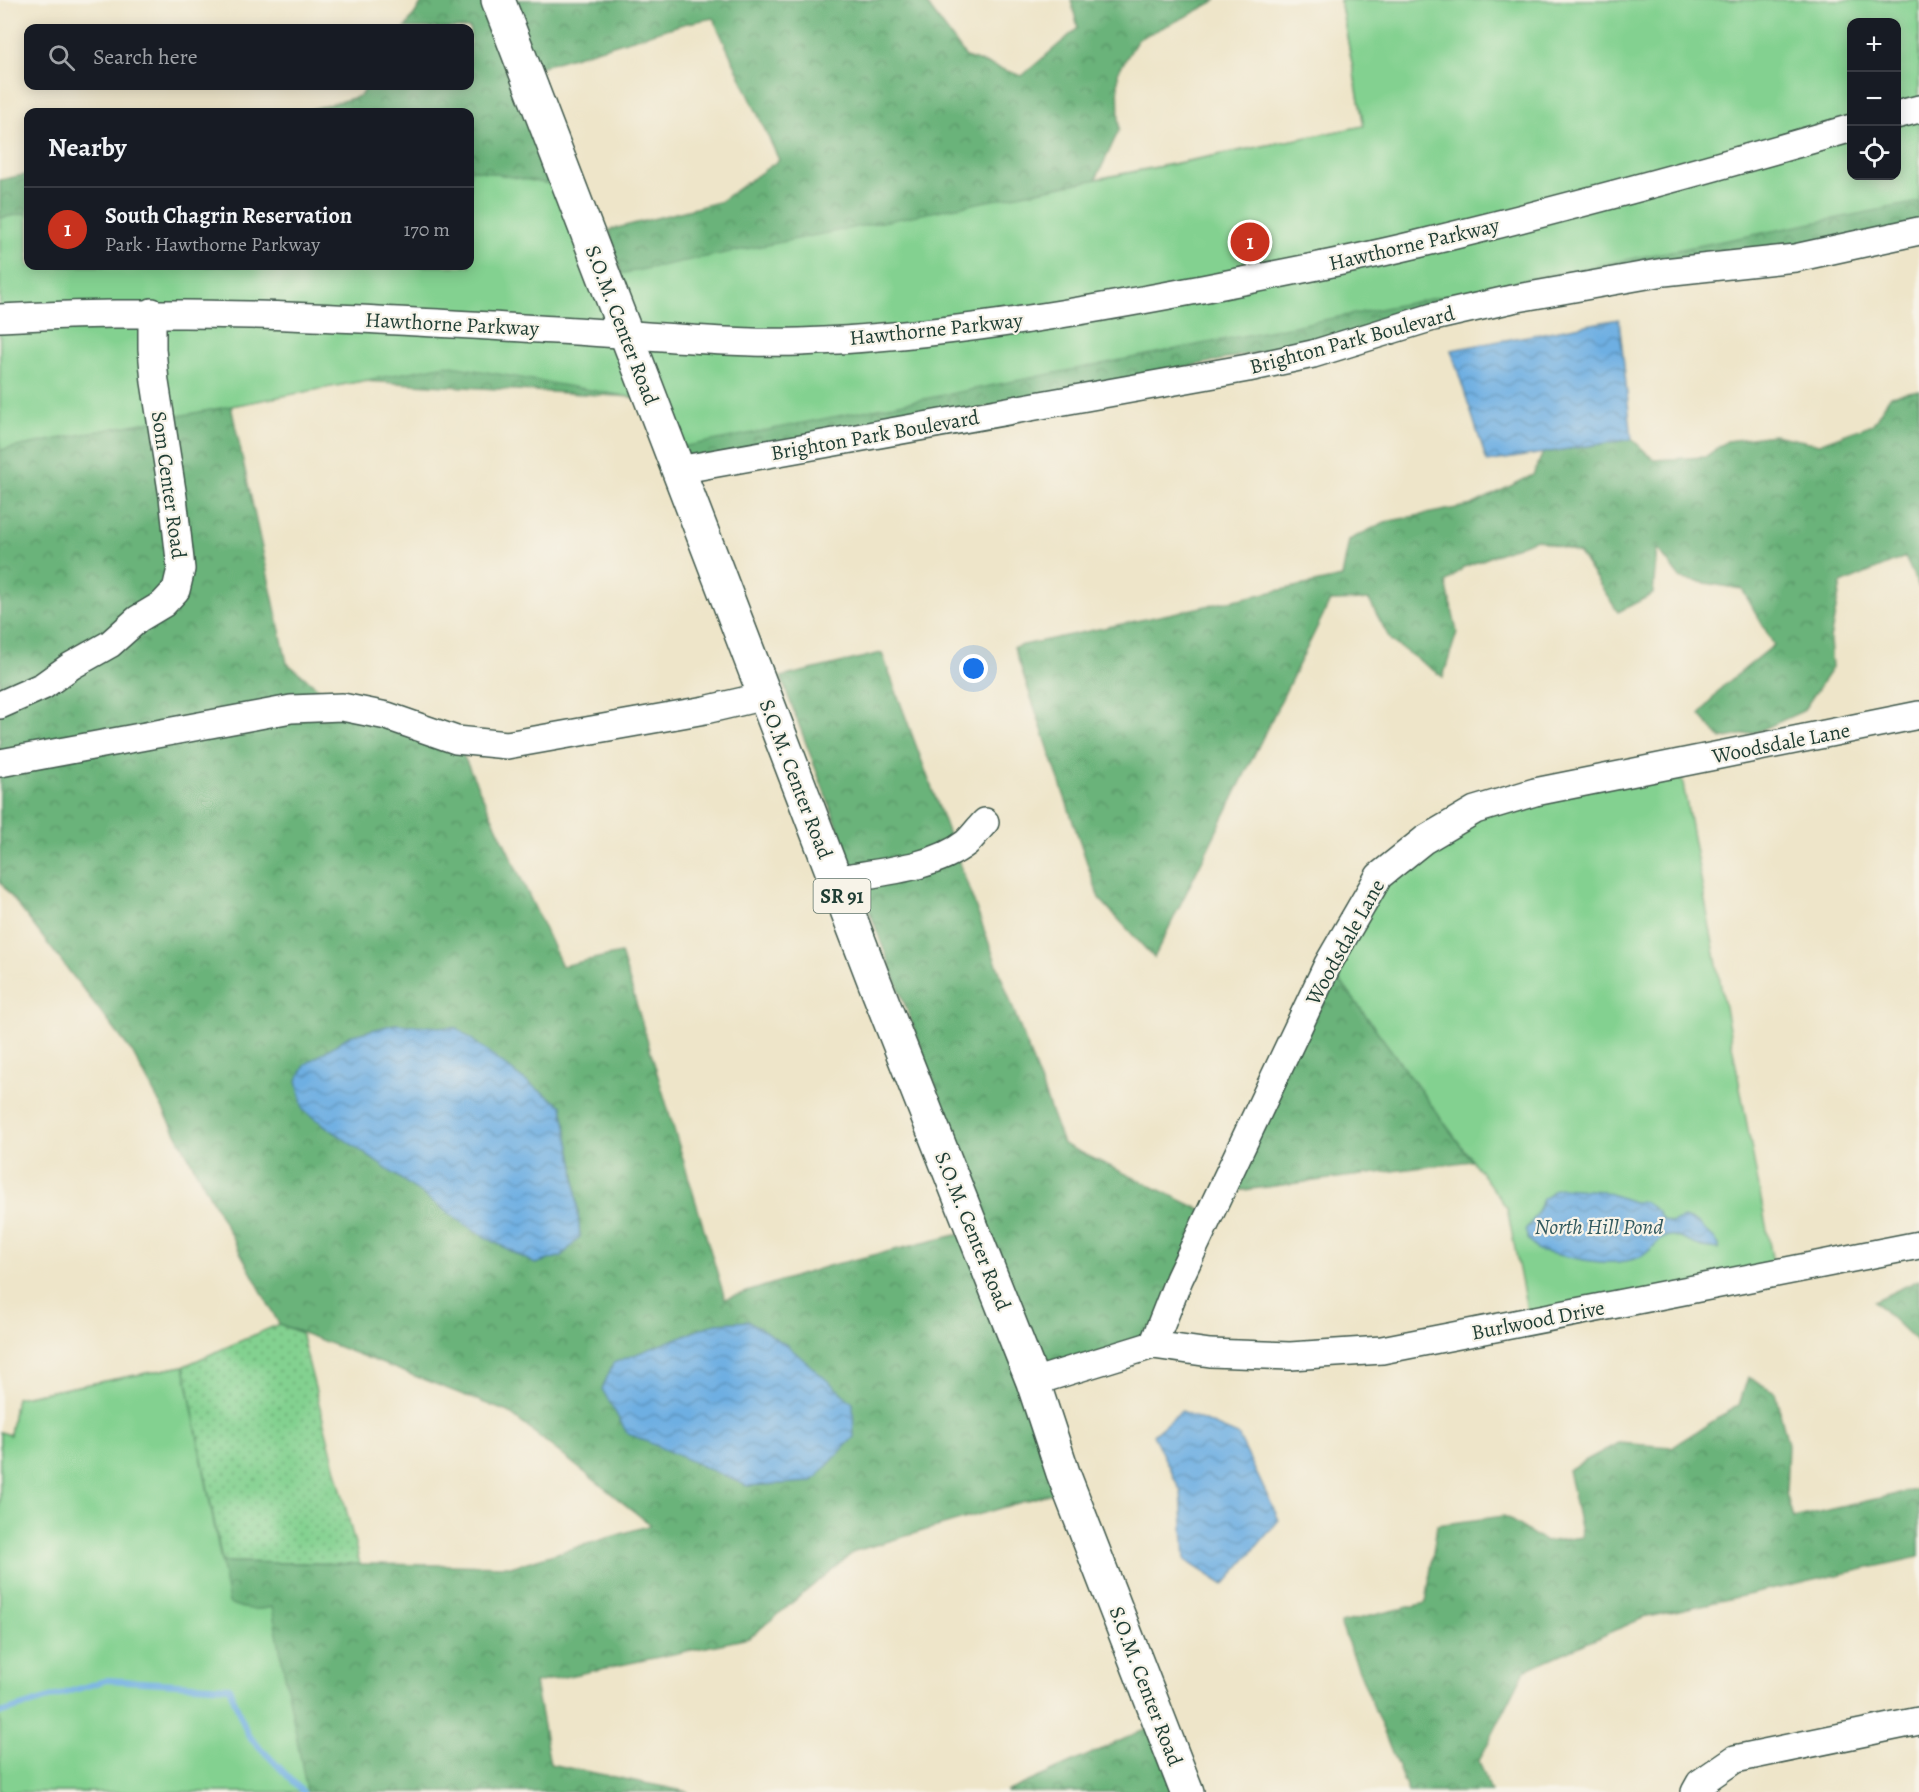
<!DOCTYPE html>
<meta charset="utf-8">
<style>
:root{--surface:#171b24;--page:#242831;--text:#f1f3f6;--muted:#9ea1a6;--line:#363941;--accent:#c8321e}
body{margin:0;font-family:Alegreya,serif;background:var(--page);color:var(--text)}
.controls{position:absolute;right:18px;top:18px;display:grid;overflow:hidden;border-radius:12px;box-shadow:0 3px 15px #0003}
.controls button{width:54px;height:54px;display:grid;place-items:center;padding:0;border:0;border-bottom:2px solid var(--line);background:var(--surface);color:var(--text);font:30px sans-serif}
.you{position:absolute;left:974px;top:669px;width:21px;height:21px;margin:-15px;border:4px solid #fff;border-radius:50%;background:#1a73e8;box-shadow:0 0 0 9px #1a73e833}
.badge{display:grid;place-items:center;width:39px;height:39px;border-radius:50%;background:var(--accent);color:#fff;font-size:20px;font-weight:700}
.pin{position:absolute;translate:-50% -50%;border:3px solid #fff;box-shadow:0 2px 6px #0006}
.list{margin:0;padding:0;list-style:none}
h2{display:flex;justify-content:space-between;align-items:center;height:78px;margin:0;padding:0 24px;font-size:26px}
h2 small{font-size:20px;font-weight:400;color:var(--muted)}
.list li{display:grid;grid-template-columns:39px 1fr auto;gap:18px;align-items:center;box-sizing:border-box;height:84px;padding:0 24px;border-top:2px solid var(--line)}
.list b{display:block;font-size:22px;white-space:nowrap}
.list p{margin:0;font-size:20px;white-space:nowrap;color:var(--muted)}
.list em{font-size:20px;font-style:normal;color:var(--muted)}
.icon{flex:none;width:33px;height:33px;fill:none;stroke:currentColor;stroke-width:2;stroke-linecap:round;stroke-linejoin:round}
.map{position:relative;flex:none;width:1919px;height:1792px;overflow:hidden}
.search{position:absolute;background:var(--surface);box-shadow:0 3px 15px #0003;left:24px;top:24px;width:450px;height:66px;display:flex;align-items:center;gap:15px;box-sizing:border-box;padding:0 21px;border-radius:12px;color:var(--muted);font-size:22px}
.panel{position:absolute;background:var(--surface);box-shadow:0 3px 15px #0003;left:24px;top:108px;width:450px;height:162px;border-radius:12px}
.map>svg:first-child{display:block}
.grass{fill:url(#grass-dots);stroke:#518762;stroke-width:1.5}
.forest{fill:url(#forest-crowns);stroke:#447857;stroke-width:1.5;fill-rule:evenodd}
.park{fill:#83d190;stroke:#518762;stroke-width:1.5;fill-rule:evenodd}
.water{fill:url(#water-waves);stroke:#46768b;stroke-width:1.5}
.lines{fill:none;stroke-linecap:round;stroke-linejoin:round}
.stream{stroke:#6eafe2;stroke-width:6}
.minor-casing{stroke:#3e564a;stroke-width:30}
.major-casing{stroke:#3e564a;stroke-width:36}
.minor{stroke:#fff;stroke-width:27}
.major{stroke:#fff;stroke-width:33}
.labels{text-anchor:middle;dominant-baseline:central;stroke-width:4.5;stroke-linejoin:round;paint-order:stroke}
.shield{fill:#f7f3e8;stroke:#60746a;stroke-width:1.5}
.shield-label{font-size:20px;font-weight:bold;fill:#1f3d34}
.street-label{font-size:21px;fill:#1f3d34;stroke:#f7f3e8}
.water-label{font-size:22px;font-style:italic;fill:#335a60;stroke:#f7f3e8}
</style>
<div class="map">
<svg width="1919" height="1792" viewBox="0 0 1919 1792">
<defs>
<pattern id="grass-dots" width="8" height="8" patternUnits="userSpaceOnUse" patternTransform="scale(1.5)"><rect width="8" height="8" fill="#83d190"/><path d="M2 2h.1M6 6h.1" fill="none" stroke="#6bab76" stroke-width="1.8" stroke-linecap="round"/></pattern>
<pattern id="forest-crowns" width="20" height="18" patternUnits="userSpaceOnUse" patternTransform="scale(1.5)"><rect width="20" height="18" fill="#6ab37a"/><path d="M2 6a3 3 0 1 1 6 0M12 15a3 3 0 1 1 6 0" fill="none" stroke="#579365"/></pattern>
<pattern id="water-waves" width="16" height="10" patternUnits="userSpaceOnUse" patternTransform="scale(1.5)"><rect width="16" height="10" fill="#6eafe2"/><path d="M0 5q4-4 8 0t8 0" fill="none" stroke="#5a90b8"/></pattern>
</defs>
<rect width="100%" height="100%" fill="#f7f3e8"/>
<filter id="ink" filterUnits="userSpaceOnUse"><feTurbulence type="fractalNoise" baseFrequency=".0167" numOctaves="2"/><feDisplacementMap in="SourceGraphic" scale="12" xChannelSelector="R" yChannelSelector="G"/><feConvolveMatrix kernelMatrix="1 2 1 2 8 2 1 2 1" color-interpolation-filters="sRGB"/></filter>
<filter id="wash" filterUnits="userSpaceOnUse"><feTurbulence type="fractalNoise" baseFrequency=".008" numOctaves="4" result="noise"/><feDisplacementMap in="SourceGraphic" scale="24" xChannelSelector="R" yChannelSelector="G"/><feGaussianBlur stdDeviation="1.35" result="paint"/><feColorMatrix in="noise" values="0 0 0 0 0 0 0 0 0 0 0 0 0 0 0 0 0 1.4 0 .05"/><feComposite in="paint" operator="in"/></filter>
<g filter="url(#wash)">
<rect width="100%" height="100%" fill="#eee5c9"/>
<path class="grass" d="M 279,1324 L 301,1333 L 360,1564 L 221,1562 L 184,1366 Z"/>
<path class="forest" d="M 424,0 L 924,0 L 966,57 L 1022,76 L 1078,28 L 1071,0 L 1217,0 L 1189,15 L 1138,39 L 1118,72 L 1119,130 L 1096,179 L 1364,126 L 1340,0 L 1919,0 L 1919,231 L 1433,317 L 678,470 L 650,398 L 362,381 L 231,406 L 287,663 L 342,707 L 456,740 L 562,966 L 621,953 L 725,1299 L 828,1266 L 973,1231 L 1069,1488 L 855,1551 L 749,1638 L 535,1683 L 550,1764 L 689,1792 L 0,1792 L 0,1432 L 10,1435 L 16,1398 L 184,1366 L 222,1562 L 514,1566 L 651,1525 L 508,1412 L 279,1324 L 132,1052 L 0,882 L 0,180 L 28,174 L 28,266 L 470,266 L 470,112 L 302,112 L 360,96 L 367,86 L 470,86 L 470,28 L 405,28 ZM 713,18 L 779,160 L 719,202 L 609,230 L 621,273 L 604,278 L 526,71 L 683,24 ZM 1852,22 L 1896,22 L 1896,176 L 1852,176 ZM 521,1078 L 562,1106 L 574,1167 L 580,1237 ZM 749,1322 L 788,1346 L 716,1323 Z
M 1919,390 L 1919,588 L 1905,557 L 1841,584 L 1830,639 L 1832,668 L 1803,711 L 1757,732 L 1721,739 L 1700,715 L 1721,688 L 1774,645 L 1742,589 L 1681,579 L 1657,548 L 1653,594 L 1618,612 L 1579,553 L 1536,539 L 1464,567 L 1446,583 L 1457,632 L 1443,677 L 1391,641 L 1369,600 L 1330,601 L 1154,958 L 1099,898 L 1014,647 L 1342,577 L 1349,540 L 1385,522 L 1472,505 L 1533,475 L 1543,453 L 1632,439 L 1654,460 L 1705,457 L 1727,441 L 1774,435 L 1819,444 L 1873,424 L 1890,396 Z
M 882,653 L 1063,1144 L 1210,1214 L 1153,1345 L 1046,1378 L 781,677 Z
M 1328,964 L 1472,1161 L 1220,1193 Z
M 1919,1280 L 1919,1344 L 1874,1301 Z
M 1748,1377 L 1775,1392 L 1788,1444 L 1786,1493 L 1793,1518 L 1919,1489 L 1919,1557 L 1643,1618 L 1525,1670 L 1479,1761 L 1491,1792 L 1408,1792 L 1340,1623 L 1426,1603 L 1437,1525 L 1504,1516 L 1545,1542 L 1582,1537 L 1568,1470 L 1618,1443 L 1672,1447 L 1739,1405 Z
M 1160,1723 L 1187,1792 L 1006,1792 Z"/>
<path class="park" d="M 1340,0 L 1919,0 L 1919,202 L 672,449 L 653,401 L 446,365 L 0,450 L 0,218 L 28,213 L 28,266 L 470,266 L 470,169 L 571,188 L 605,277 L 1364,126 ZM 1852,22 L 1896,22 L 1896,176 L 1852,176 Z
M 1679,763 L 1775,1273 L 1529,1321 L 1507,1208 L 1328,964 L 1379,876 L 1475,810 Z
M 184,1366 L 229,1603 C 243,1610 256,1611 272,1607 L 307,1792 L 0,1792 L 0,1432 L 10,1435 L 16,1398 Z"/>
<path class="water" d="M 1619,319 L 1632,439 L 1487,462 L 1451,350 Z
M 395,1024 L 457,1028 L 521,1078 L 562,1106 L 574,1167 L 580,1237 L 562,1256 L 535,1264 L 476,1232 L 303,1110 L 297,1080 L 306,1064 L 349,1036 Z
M 1560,1188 L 1602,1191 L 1633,1202 L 1645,1202 L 1657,1211 L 1663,1220 L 1671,1223 L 1684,1218 L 1697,1223 L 1714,1239 L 1719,1245 L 1719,1249 C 1713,1248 1706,1248 1700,1246 C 1692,1244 1683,1238 1674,1236 C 1659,1234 1652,1252 1640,1257 C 1608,1270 1570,1256 1538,1251 L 1528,1239 L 1525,1230 L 1536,1216 L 1543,1199 L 1550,1195 L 1553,1190 Z
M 749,1321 L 788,1346 L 853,1403 L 854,1437 L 812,1482 L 747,1486 L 627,1433 L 602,1389 L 613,1363 L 716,1323 Z
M 1181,1411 L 1238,1435 L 1279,1520 L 1224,1585 L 1185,1560 L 1181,1492 L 1153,1435 Z"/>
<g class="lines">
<path class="stream" d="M 0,1713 L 107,1680 L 229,1687 L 248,1735 L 303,1792"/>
</g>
</g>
<g filter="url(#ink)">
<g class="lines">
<defs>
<path id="minor" d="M 1896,115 L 1919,109
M 0,318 C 186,307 370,319 556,330 C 637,334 719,344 800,342 C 936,337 1069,314 1202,289 C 1273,275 1344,262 1414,245 C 1561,210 1707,170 1852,128
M 678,470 L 1248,368 L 1313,354 L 1433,317 L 1512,299 L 1664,272 L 1795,258 L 1919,231
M 0,705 L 43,686 L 71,666 L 110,644 L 138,619 L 163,604 L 176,590 L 181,569 L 173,497 L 155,382 L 152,349 L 152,312
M 0,763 L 291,709 L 342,707 L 387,716 L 456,740 L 507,745 L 705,710 L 765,696
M 835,880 C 876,872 933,869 966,843 C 973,837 979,828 985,822
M 1153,1345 L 1210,1353 L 1290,1356 L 1382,1350 L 1919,1245
M 1033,1382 L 1153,1345 L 1179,1279 L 1328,964 L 1379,876 L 1424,840 L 1475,810 L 1535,792 L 1919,715
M 1695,1792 L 1700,1783 L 1735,1759 L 1919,1721"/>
<path id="major" d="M 498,0 L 875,983 L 1033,1382 L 1063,1473 L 1187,1792"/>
</defs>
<use href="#minor" class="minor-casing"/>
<use href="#major" class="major-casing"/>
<use href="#minor" class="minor"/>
<use href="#major" class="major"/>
</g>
</g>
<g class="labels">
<rect class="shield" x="813.5" y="879" width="57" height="34" rx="4.5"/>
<g class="shield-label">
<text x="842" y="896">SR 91</text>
</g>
<g class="street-label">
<text transform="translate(1414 244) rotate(-13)">Hawthorne Parkway</text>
<text transform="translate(452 324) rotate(3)">Hawthorne Parkway</text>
<text transform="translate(622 325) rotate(69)">S.O.M. Center Road</text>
<text transform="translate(936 329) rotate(-6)">Hawthorne Parkway</text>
<text transform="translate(1352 340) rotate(-15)">Brighton Park Boulevard</text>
<text transform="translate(875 435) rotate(-10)">Brighton Park Boulevard</text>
<text transform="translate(169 485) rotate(82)">Som Center Road</text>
<text transform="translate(1781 743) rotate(-11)">Woodsdale Lane</text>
<text transform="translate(796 779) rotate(69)">S.O.M. Center Road</text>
<text transform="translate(1345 942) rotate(-61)">Woodsdale Lane</text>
<text transform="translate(973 1231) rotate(68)">S.O.M. Center Road</text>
<text transform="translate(1538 1320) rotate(-11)">Burlwood Drive</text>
<text transform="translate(1146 1686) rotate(69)">S.O.M. Center Road</text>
</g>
<g class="water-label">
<text x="1599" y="1227">North Hill Pond</text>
</g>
</g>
</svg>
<div class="controls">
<button>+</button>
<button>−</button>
<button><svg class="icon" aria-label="locate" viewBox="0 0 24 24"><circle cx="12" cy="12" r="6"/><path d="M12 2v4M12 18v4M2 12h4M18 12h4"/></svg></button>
</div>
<div class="you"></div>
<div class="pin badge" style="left:1250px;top:242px">1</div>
<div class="search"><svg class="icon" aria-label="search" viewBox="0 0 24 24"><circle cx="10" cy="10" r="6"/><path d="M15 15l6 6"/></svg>Search here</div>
<section class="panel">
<h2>Nearby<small></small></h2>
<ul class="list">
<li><span class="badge">1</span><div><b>South Chagrin Reservation</b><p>Park · Hawthorne Parkway</p></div><em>170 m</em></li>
</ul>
</section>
</div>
